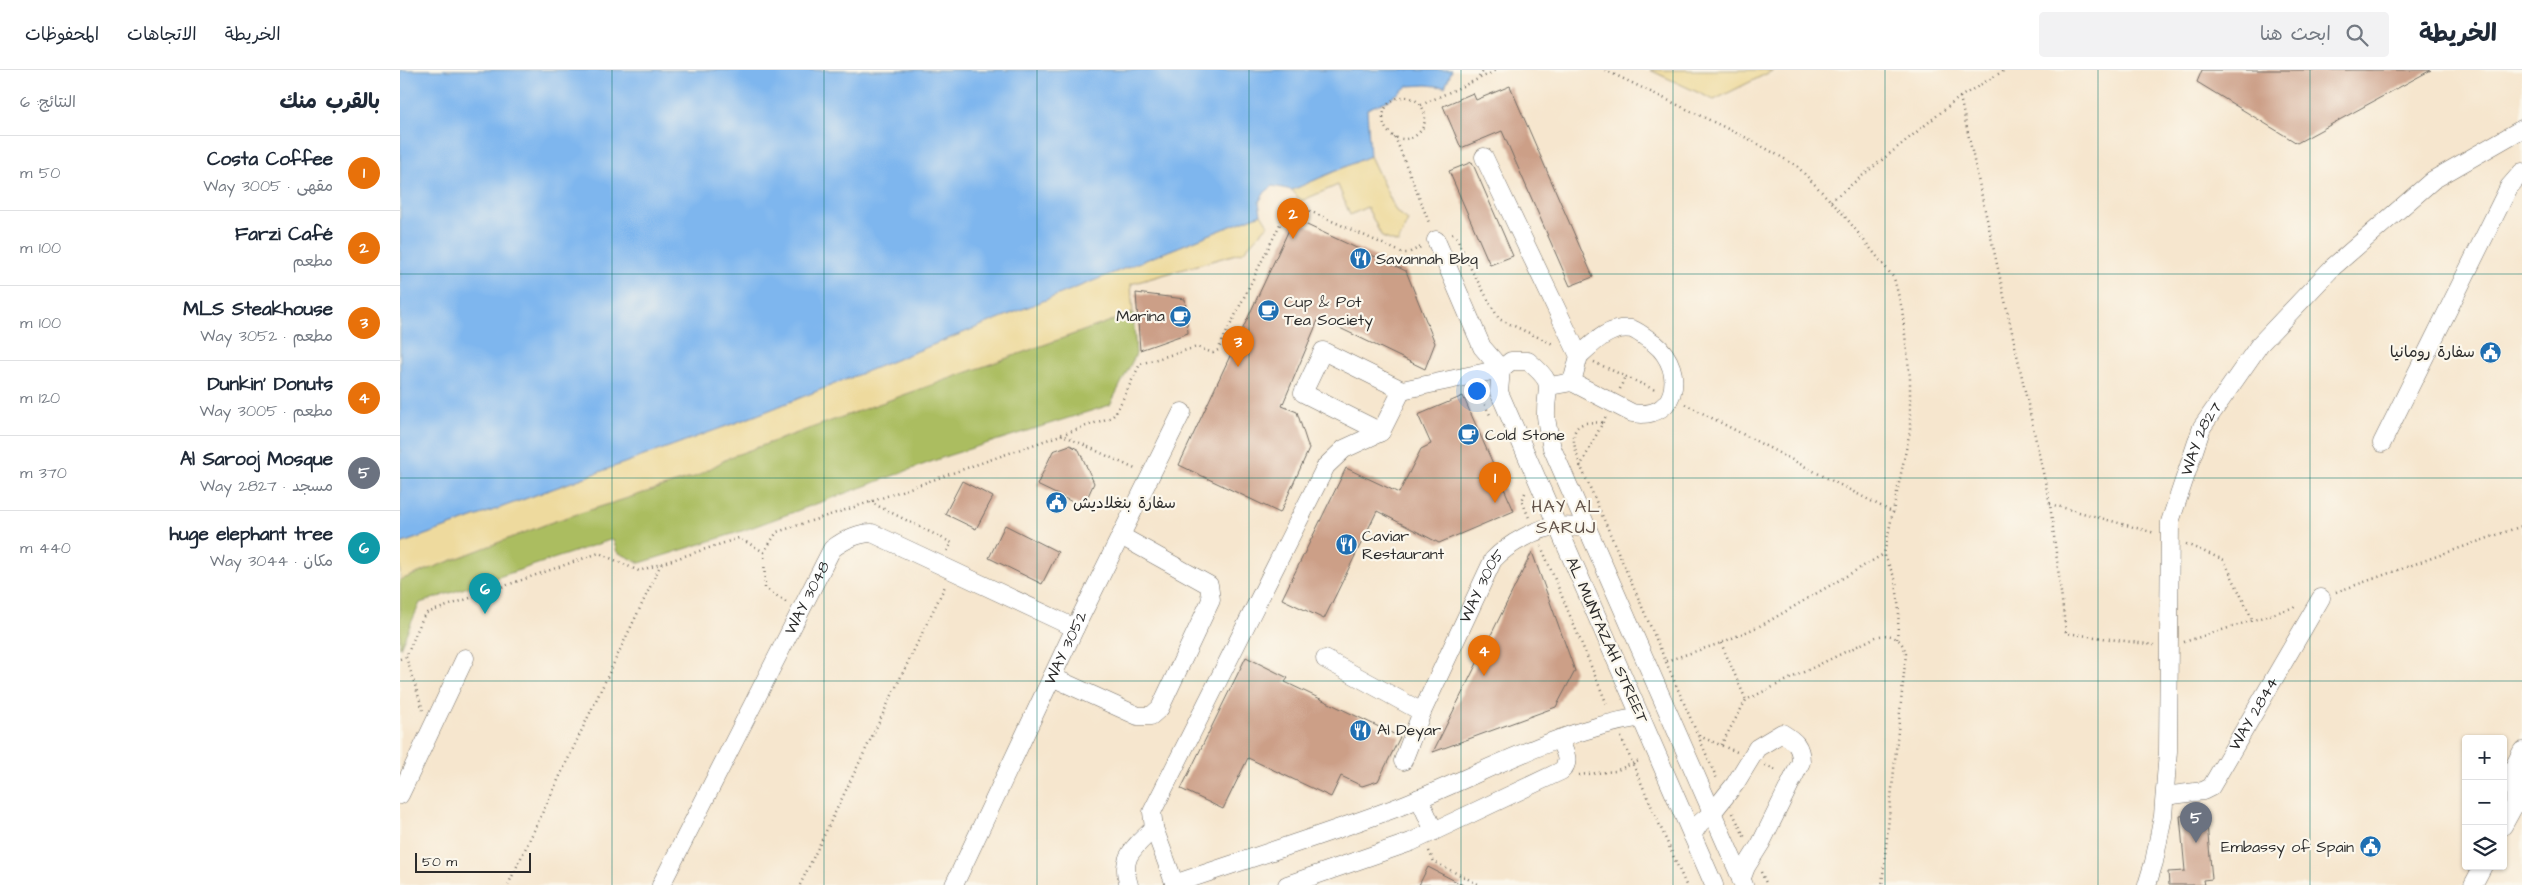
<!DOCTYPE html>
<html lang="ar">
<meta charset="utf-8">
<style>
:root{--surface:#fff;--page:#f2f2f3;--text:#1f2937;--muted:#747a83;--line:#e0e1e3;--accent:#1f6fb2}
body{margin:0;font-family:"Architects Daughter","Playpen Sans Arabic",sans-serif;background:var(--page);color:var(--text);direction:rtl}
.controls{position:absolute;right:15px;bottom:15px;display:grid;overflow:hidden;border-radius:5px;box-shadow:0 1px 4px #0004}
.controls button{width:45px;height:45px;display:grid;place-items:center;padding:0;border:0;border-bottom:1px solid var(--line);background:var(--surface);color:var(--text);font:25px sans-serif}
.scale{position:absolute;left:15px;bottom:12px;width:116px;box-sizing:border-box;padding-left:5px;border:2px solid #2b2b2b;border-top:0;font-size:14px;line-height:18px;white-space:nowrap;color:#2b2b2b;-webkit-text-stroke:4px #fbf7ec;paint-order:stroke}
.you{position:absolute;left:1076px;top:320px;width:18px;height:18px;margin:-12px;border:4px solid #fff;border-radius:50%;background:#1a73e8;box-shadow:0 0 0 8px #1a73e833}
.badge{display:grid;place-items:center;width:32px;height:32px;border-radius:50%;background:var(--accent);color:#fff;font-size:16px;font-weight:700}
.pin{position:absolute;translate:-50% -41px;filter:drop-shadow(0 1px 2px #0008)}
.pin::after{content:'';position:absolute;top:26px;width:18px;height:15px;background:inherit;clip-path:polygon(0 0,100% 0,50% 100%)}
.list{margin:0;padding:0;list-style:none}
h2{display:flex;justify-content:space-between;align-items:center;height:65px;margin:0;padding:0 20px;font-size:21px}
h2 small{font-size:16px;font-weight:400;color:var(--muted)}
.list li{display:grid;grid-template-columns:32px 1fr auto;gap:15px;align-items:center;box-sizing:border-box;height:75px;padding:0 20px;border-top:1px solid var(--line)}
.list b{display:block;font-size:19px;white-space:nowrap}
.list p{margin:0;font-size:16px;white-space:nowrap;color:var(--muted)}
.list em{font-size:16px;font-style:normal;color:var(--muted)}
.icon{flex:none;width:28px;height:28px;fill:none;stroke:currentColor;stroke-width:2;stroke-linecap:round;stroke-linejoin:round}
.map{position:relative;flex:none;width:2122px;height:815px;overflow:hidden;direction:ltr}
header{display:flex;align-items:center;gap:30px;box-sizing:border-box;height:70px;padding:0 25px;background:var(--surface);border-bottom:1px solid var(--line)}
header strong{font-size:24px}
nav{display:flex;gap:28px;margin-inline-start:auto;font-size:18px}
.search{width:350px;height:45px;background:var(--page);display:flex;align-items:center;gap:12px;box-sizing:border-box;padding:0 18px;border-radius:5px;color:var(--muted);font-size:19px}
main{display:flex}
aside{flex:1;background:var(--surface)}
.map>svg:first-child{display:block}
.green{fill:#abbd61;stroke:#6b7446}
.sand{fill:#eeda9e;stroke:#8c8264}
.water{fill:#7eb6ee;stroke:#54708c}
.building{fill:#cc9f87}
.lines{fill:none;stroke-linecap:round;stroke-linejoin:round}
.minor-casing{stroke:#726c64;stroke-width:19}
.path{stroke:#726c64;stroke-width:2.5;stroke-dasharray:1 4;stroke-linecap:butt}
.minor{stroke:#fff;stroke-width:18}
.grid{fill:none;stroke:#0f766e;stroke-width:1;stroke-opacity:0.55}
.labels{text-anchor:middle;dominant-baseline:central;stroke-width:4.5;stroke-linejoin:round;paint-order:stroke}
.poi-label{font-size:16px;fill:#2b2b2b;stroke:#fbf7ec;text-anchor:start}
.street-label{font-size:16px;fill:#2b2b2b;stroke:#fbf7ec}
.neighbourhood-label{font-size:18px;letter-spacing:1px;fill:#63544b;stroke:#fbf7ec}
</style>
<header>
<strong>الخريطة</strong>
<div class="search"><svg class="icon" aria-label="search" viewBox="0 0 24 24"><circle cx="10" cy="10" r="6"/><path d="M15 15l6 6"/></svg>ابحث هنا</div>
<nav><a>الخريطة</a><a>الاتجاهات</a><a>المحفوظات</a></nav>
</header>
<main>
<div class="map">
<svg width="2122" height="815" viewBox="0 0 2122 815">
<rect width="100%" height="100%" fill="#fbf7ec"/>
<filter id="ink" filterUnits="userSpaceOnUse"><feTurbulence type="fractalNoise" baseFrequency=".02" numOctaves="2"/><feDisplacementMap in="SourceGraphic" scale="10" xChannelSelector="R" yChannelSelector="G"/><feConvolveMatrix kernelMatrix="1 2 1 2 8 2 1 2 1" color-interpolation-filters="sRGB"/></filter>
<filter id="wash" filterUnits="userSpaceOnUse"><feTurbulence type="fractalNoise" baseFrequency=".0096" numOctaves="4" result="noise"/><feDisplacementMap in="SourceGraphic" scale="20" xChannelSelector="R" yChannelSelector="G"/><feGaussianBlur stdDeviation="1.12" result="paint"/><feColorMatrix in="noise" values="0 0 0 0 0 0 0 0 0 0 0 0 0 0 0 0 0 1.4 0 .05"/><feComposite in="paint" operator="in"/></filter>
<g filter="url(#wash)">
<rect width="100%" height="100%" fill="#f6e6ce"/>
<path class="green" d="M 733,243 L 736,284 L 710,335 L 547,386 L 342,461 L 240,493 L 217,482 L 213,469 L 20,533 L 0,578 L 0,510 L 152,452 L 297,406 L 330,387 Z"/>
<path class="sand" d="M 1250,0 L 1374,0 L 1314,30 Z
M 970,86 L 996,141 L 1008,150 L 998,173 L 982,167 L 967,137 L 950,145 L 938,115 L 901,131 L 892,120 Z
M 861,144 L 868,155 L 843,182 L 731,214 L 733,243 L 330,387 L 297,406 L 152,452 L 0,510 L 0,474 L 357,345 Z"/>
<path class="water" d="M 0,0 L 1052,0 L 1045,17 L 1027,15 L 1008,16 L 989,30 L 967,39 L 970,86 L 892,120 L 873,116 L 865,122 L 859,132 L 861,144 L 357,345 L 0,474 Z"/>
<g id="blocks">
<path class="building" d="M 1802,0 L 2031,0 L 1897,73 L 1797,12 Z
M 1110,16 L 1193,207 L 1170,216 L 1102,61 L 1061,78 L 1043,36 L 1073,23 L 1076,30 Z
M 1072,92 L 1113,186 L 1090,195 L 1049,101 Z
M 894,149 L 1006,201 L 1035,273 L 1025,299 L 919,248 L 882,336 L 897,342 L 909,379 L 880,443 L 779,395 Z
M 736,223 L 785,229 L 788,263 L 740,280 Z
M 1063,326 L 1114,441 L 1039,473 L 977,441 L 924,549 L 882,529 L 946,398 L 999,423 L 1021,379 L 1031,374 L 1018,345 Z
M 670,375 L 679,380 L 694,413 L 683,437 L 637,415 L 653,381 Z
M 562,411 L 593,427 L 576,459 L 545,444 Z
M 605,455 L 658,482 L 642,514 L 589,488 Z
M 1132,482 L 1175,601 L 1156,637 L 1033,682 Z
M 846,587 L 888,608 L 885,612 L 1000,667 L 978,711 L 962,716 L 941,706 L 931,727 L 848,688 L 823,739 L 781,719 Z
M 1806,743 L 1812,809 L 1803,810 L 1804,815 L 1769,815 L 1768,802 L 1785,801 L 1780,746 Z
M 1028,797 L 1063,815 L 1019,815 Z"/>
</g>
</g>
<g filter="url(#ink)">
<use href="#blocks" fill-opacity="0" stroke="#726c64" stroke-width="1"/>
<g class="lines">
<defs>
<g id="minor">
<path d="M 1084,87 L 1179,286 L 1172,312 L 1150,316"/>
<path d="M 1172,312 L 1232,343 C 1282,352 1286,291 1248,269 C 1244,266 1237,261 1232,259 C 1210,255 1193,273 1179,286"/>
<path d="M 1002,320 L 981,362 L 903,323 L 923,281 L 1002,320 L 1101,299 L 1082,277 L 1036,170"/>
<path d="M 1982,373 L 2109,117 L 2122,102"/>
<path d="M 925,589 L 1022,642"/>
<path d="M 652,607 L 738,646 L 751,646 L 760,638 L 811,530 L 809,515 L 721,466"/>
<path id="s1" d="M 1003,691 L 1022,642 L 1093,490 C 1108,474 1138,457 1159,456 C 1168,456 1178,457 1187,458"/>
<path d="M 0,725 L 65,588"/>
<path id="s2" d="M 1765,726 L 1803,721 L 1811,717 L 1921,528"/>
<path d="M 1019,728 L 1034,761"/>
<path d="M 2103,756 L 2115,734 L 2114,697 L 2122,681"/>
<path d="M 1292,765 L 1300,753 L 1312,743 L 1335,714 L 1357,678 L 1382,663 C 1395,671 1401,676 1401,692 L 1361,773 L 1346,797 L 1341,810"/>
<path d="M 774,814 C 847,789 921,766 993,739 C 1075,708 1153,661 1241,647"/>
<path id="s3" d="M 261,815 L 432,479 C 444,470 457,463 472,463 L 675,558"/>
<path id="s4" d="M 554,815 L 675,558 L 782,342"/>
<path d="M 729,815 C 719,786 735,777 754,758"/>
<path d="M 775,815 L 754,758 L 752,742 L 926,396 L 944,379 L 981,362"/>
<path d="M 887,815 L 1011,772 L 1161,701 C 1172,691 1164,681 1159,669"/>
<path d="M 1314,815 L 1099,322 L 1101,299 L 1111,291 L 1128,291 C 1158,316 1145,315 1146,346 C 1147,357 1150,368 1152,378 L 1344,815"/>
<path id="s5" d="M 1747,815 L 1754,792 L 1763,746 L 1768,681 L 1770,452 L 1802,357 L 1860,274 L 1933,197 L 2033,110 L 2122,59"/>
<path d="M 2073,815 L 2083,796"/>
</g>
</defs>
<use href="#minor" class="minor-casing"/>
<path class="path" d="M 1205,0 L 1351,70 L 1397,96 L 1443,144 L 1494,208 L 1502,239 L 1510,308 L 1510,361 L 1484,484 L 1496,511 L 1499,543 L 1497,569
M 1079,7 L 1084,0
M 1560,27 L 1650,434 L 1666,563 L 1754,575
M983 48a21 21 0 1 1 42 0a21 21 0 1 1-42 0Z
M 1021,35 L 1098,0
M 995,67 L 1030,155
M 1431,131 L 1560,27 L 1605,0
M 1052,164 L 1056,166 L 1072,201 L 1099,249 L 1155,275
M 1194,292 L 1255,320
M 1220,319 L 1225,306
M 1078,321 L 1090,345
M 1285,334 L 1494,443
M 1202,353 C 1165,348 1172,372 1181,397 L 1317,709
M 661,364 L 737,400
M 1180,397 L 1206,346
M 1125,423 L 1122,431 L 1129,448
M 470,432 L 552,473 L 547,481
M 1650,434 L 1755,463
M 1786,474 L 1824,490 L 1853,551
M 1141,476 L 1208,637
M 364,482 L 365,518 L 386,532
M 1936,522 L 2122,456
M 1784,572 L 1898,536
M 1321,573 L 1346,630
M 6,587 L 23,640
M 0,589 L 6,587 L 23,547 L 27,543 L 199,483 L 239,501 L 339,468 L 364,482 L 377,462 L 470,432 L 712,347 L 716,343 L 740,294 L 797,277 L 813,283 L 818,280 L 889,136 L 892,133 L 1003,183 L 1008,183 L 1021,177
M 1266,591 L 1321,573 L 1364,554 L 1484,484
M 1299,666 L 1337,682
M 1221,667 L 1286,815
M 1321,675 L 1346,630 L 1476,567 C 1491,562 1502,568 1506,584 L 1482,815
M 1365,695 L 1378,701
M 1179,705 L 1215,701 L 1241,690
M 1333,743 L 1345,768
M 1029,781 L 1034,792 L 1080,815
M 1361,802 L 1367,815
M 108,815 L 261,494
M 400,815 L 546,514"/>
<use href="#minor" class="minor"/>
</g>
</g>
<path class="grid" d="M 212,0 L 212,815M 424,0 L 424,815M 637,0 L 637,815M 849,0 L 849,815M 1061,0 L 1061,815M 1273,0 L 1273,815M 1485,0 L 1485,815M 1698,0 L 1698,815M 1910,0 L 1910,815M 0,204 L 2122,204M 0,408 L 2122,408M 0,611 L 2122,611"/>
<defs>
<symbol id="restaurant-disc" viewBox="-11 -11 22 22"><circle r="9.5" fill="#1f6fb2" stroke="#fbf7ec"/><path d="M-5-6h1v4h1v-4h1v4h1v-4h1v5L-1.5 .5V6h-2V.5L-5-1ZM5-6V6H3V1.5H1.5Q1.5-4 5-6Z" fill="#fff"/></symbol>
<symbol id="cafe-disc" viewBox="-11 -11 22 22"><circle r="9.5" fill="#1f6fb2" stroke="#fbf7ec"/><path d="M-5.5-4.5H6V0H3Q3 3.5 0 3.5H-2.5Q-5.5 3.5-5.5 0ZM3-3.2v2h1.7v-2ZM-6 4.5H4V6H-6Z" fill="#fff"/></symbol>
<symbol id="civic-disc" viewBox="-11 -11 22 22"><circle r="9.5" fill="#1f6fb2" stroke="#fbf7ec"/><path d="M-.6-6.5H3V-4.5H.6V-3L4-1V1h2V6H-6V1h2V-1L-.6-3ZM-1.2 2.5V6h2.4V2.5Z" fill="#fff"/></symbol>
</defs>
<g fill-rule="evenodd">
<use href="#restaurant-disc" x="948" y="176" width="25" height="25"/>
<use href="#cafe-disc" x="856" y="228" width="25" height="25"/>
<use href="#cafe-disc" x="768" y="234" width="25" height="25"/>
<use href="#civic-disc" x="2078" y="270" width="25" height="25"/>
<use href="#cafe-disc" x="1056" y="352" width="25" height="25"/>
<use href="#civic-disc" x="644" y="420" width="25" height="25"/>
<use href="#restaurant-disc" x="934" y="462" width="25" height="25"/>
<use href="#restaurant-disc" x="948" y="648" width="25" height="25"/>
<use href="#civic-disc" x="1958" y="764" width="25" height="25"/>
</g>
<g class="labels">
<g class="poi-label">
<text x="976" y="189">Savannah Bbq</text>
<text x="884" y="232">Cup &amp; Pot<tspan x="884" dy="18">Tea Society</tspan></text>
<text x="765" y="246" text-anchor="end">Marina</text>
<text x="2075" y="282" text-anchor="end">سفارة رومانيا</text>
<text x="1085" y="365">Cold Stone</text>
<text x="673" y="433">سفارة بنغلاديش</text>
<text x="962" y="466">Caviar<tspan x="962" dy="18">Restaurant</tspan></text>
<text x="977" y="660">Al Deyar</text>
<text x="1954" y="777" text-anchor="end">Embassy of Spain</text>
</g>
<g class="street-label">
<text stroke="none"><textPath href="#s5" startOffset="454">WAY 2827</textPath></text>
<text stroke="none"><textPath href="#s1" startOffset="192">WAY 3005</textPath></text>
<text stroke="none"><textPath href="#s3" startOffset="322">WAY 3048</textPath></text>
<text transform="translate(1207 570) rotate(66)">AL MUNTAZAH STREET</text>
<text stroke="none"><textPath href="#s4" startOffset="262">WAY 3052</textPath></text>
<text stroke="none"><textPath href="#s2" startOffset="132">WAY 2844</textPath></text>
</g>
<g class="neighbourhood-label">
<text x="1166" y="436">HAY AL<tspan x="1166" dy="21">SARUJ</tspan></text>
</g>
</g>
</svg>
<div class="controls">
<button>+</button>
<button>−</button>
<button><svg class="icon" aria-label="layers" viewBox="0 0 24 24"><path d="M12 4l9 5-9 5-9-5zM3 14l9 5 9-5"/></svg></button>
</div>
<div class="scale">50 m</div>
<div class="you"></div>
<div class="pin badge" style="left:1095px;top:433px;background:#e8710a">1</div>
<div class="pin badge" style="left:893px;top:169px;background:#e8710a">2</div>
<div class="pin badge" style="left:838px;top:297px;background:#e8710a">3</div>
<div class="pin badge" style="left:1084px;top:606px;background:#e8710a">4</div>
<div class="pin badge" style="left:1796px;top:773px;background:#6b7280">5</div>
<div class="pin badge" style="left:85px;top:544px;background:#0f9aa8">6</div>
</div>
<aside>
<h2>بالقرب منك<small>النتائج: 6</small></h2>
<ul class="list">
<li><span class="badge" style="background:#e8710a">1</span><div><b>Costa Coffee</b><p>مقهى · Way 3005</p></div><em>50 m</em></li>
<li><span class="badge" style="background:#e8710a">2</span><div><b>Farzi Café</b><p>مطعم</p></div><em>100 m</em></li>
<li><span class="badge" style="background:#e8710a">3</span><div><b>MLS Steakhouse</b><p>مطعم · Way 3052</p></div><em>100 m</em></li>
<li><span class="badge" style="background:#e8710a">4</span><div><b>Dunkin' Donuts</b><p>مطعم · Way 3005</p></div><em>120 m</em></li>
<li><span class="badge" style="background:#6b7280">5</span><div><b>Al Sarooj Mosque</b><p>مسجد · Way 2827</p></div><em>370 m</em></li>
<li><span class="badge" style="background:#0f9aa8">6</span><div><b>huge elephant tree</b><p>مكان · Way 3044</p></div><em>440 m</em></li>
</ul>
</aside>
</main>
